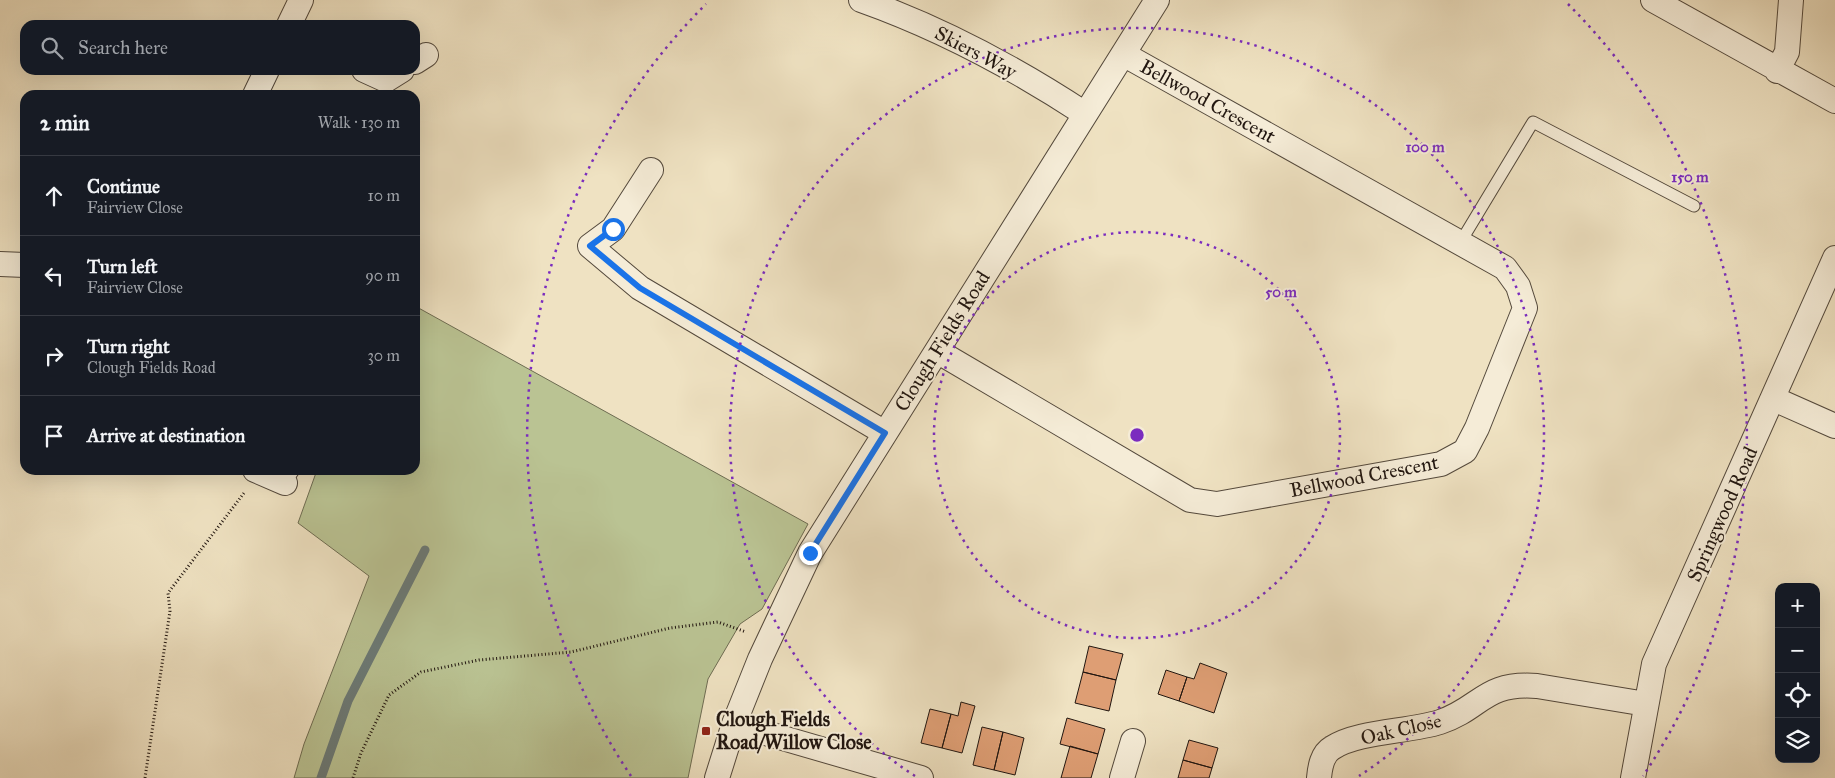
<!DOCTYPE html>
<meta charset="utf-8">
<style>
:root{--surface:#171b24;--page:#20242c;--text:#f1f3f6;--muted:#9ea1a6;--line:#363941}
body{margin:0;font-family:"IM FELL Great Primer",serif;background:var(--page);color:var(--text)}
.controls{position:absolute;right:15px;bottom:15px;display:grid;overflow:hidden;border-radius:10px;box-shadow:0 5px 20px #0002}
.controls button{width:45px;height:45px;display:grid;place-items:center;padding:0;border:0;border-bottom:1px solid var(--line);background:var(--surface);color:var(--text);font:25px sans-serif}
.stop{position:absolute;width:15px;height:15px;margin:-11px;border:4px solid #1a73e8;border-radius:50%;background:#fff}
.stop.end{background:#1a73e8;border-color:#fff;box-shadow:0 1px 5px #0008}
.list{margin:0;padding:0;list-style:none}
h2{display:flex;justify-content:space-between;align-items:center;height:65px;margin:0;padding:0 20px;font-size:21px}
h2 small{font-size:16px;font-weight:400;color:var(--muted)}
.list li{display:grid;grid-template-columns:32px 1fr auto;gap:15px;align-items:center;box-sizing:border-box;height:80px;padding:0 20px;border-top:1px solid var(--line)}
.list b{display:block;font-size:19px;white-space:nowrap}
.list p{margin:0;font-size:16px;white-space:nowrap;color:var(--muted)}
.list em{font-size:16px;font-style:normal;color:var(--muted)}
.icon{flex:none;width:28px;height:28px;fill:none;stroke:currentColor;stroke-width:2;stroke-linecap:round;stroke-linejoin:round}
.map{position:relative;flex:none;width:1835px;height:778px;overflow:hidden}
.search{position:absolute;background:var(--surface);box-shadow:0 5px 20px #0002;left:20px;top:20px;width:400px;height:55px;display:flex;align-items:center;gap:12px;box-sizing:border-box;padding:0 18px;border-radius:15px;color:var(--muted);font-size:19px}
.panel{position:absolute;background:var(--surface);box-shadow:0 5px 20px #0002;left:20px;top:90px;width:400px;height:385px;border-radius:15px}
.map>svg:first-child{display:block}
.green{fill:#bac393;stroke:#6e6c52}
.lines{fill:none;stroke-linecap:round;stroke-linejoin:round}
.stream{stroke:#6b7a77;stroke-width:9}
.building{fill:#de9e74;stroke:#211610}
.service-casing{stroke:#54493c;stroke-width:13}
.minor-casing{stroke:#54493c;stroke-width:26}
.path{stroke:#211610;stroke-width:3;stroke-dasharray:1 2.5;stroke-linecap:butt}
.service{stroke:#f5ecd7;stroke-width:11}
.minor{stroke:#f5ecd7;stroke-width:24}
.route{stroke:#1a73e8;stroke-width:6}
.ring{fill:none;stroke:#7b2cbf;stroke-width:2.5;stroke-dasharray:2.5 5}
.poi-dot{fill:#8f2418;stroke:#f5ecd7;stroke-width:2}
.labels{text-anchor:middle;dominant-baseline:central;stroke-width:4;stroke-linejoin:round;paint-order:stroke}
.street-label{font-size:20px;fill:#211610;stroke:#f5ecd7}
.poi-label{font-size:20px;font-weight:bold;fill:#211610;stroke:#f5ecd7;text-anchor:start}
.centre{fill:#7b2cbf;stroke:#f5ecd7;stroke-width:2.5}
.ring-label{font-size:15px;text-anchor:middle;font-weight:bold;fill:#7b2cbf;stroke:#f5ecd7;stroke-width:4;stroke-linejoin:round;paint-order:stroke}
</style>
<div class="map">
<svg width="1835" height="778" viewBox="0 0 1835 778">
<rect width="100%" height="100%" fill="#efe2c2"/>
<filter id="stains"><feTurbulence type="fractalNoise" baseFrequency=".004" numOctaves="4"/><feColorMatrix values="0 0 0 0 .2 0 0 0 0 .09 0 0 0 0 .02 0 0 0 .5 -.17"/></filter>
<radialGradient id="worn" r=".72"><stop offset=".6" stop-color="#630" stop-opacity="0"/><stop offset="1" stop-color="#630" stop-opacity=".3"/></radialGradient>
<path class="green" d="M 415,306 L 808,524 L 762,609 L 740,624 L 708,679 L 688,778 L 294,778 L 304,744 L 369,576 L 298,523 L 317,470 L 415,470 Z"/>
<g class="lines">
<path class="stream" d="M 321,778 L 348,701 L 425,550"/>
</g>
<path class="building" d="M 1089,646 L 1123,654 L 1116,680 L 1083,672 Z
M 1200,663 L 1227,673 L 1214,713 L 1179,701 L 1187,677 L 1194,679 Z
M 1166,670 L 1187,677 L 1179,701 L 1158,694 Z
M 1083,672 L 1116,680 L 1109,711 L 1075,703 Z
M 961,702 L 975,706 L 962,753 L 942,748 L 951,714 L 958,716 Z
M 930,709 L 951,714 L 942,748 L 921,743 Z
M 1067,718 L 1105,729 L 1098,754 L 1060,744 Z
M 982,727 L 1003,732 L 994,770 L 973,765 Z
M 1003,732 L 1024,738 L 1015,775 L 994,770 Z
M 1189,740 L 1218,748 L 1212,768 L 1183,760 Z
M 1070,746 L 1098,754 L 1091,778 L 1061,778 Z
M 1183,760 L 1212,768 L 1209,778 L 1178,778 Z"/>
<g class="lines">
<defs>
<path id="service" d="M 1460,243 L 1533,122 L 1694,206
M 285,483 L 294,470"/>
<path id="minor" d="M 861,0 C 940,28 1015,68 1085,114
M 1653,0 L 1835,101
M 289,25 L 301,0
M 415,62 L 426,55
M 364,70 L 386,80 L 402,70
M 1777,71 L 1787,52 L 1791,0
M 255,95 L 267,70
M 651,170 L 613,229 L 590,246 L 640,288 L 885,433
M 0,264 L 25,265
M 937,351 L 1190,500 L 1217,504 L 1441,464 L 1465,451 L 1477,428 L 1525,308 L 1518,286 L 1505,268 L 1123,54
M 1774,399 L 1835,426
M 255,470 L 285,483
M 734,724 L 921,778
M 717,778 L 734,724 L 760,659 L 810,553 L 1157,0
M 1122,778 L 1133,741
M 1319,778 C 1320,767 1322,754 1332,748 C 1358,731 1409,732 1440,722 C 1482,708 1483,682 1537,686 L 1646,704
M 1633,778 L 1654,664 L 1835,258"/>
</defs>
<use href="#service" class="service-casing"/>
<use href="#minor" class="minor-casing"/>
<path class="path" d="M 145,778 L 170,611 L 168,593 L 244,493
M 353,778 L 361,753 L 389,695 L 421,672 L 479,660 L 571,652 L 670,628 L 718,622 L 746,632"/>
<use href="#service" class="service"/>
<use href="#minor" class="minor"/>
</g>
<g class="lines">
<path class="route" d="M 613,229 L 590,246 L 640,288 L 885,433 L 810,553"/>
</g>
<g class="ring">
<circle cx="1137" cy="435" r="203"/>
<path d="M915 776A407 407 0 1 1 1359 776"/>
<path d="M631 776A610 610 0 0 1 706 4M1568 4A610 610 0 0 1 1643 776"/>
</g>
<rect class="poi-dot" x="701" y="726" width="10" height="10" rx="2.5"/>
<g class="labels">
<g class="street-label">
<text transform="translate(976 52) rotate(28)">Skiers Way</text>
<text transform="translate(1208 101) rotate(29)">Bellwood Crescent</text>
<text transform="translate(942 341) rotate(-58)">Clough Fields Road</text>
<text transform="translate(1364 476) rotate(-11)">Bellwood Crescent</text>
<text transform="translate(1722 514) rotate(-66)">Springwood Road</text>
<text transform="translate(1401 729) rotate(-13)">Oak Close</text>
</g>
<g class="poi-label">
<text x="716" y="719">Clough Fields<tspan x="716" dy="23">Road/Willow Close</tspan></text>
</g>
</g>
<circle cx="1137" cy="435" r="8" class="centre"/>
<g class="ring-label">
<text x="1425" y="152">100 m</text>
<text x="1690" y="182">150 m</text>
<text x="1281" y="297">50 m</text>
</g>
<rect width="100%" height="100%" filter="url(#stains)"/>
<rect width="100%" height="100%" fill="url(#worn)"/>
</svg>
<div class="controls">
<button>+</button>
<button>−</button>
<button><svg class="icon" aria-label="locate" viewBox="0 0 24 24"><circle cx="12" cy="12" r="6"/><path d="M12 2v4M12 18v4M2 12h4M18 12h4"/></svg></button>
<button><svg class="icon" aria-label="layers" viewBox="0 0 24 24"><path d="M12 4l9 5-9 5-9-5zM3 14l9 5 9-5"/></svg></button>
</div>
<div class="stop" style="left:613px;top:229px"></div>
<div class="stop end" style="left:810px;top:553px"></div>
<div class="search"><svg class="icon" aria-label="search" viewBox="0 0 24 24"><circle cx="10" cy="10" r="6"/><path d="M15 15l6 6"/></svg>Search here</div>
<section class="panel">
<h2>2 min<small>Walk · 130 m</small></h2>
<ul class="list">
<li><svg class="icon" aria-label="ahead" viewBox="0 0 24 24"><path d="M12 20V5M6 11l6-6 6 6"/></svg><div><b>Continue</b><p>Fairview Close</p></div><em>10 m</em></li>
<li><svg class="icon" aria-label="left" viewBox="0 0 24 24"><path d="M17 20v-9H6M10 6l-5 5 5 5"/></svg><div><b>Turn left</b><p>Fairview Close</p></div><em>90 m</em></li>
<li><svg class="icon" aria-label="right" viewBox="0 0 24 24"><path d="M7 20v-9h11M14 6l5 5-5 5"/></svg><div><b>Turn right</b><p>Clough Fields Road</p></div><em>30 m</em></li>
<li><svg class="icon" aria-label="arrive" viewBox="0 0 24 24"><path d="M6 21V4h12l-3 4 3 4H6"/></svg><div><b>Arrive at destination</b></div></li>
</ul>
</section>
</div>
